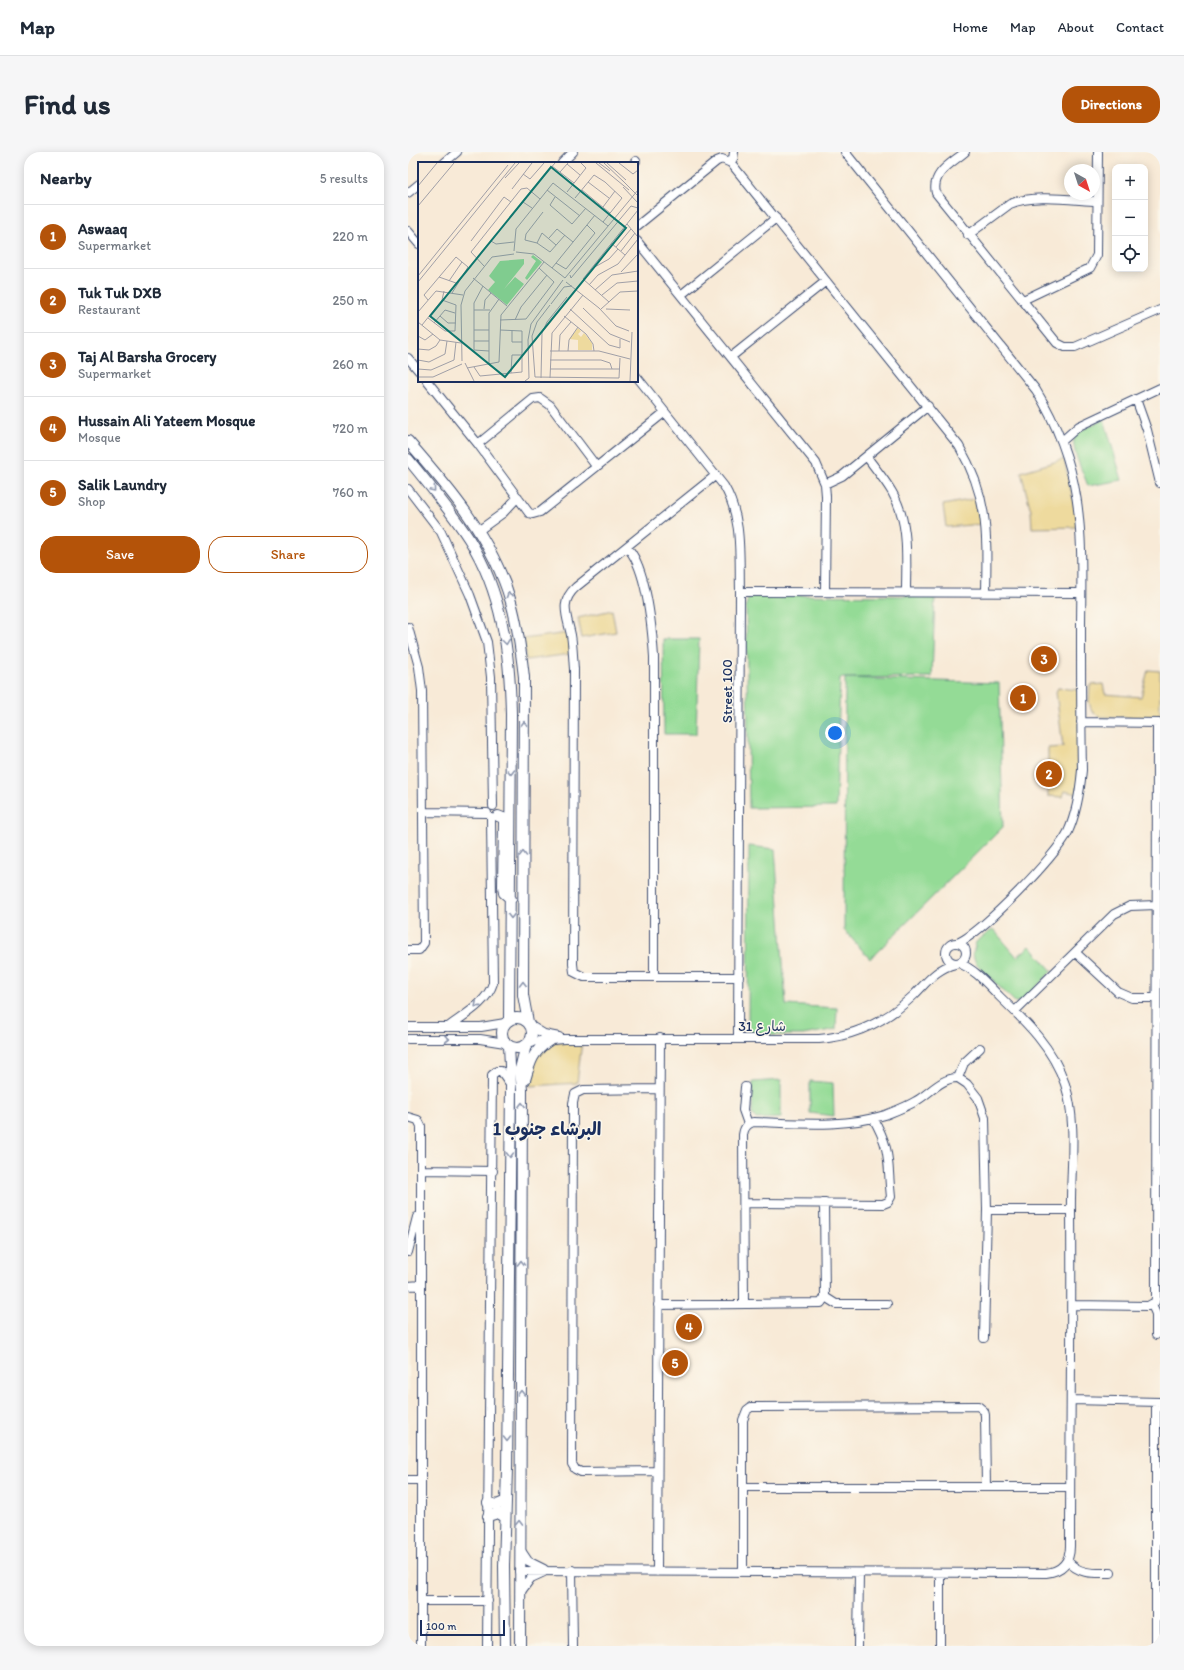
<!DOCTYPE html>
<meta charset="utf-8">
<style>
:root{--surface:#fff;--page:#f6f6f7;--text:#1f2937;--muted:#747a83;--line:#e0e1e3;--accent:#b45309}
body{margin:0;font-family:Itim,"Playpen Sans Arabic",sans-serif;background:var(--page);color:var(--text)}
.controls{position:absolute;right:12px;top:12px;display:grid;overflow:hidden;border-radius:8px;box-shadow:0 2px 10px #0003}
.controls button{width:36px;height:36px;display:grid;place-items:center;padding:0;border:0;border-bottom:1px solid var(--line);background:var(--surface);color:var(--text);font:20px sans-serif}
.compass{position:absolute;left:656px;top:12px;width:36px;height:36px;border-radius:50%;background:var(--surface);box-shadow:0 2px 10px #0003;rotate:141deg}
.scale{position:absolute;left:12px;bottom:10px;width:85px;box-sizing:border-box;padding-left:4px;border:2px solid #1b2f5e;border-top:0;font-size:11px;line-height:14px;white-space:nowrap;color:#1b2f5e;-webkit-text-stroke:3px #fbf7ec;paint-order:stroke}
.you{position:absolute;left:427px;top:581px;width:14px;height:14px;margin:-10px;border:3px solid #fff;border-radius:50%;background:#1a73e8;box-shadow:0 0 0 6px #1a73e833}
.badge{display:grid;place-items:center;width:26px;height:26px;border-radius:50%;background:var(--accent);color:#fff;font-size:13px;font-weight:700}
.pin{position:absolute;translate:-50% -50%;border:2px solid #fff;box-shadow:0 1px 4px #0006}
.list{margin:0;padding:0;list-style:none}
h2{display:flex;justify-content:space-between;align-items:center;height:52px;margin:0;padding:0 16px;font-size:17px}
h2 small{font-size:13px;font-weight:400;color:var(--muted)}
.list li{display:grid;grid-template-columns:26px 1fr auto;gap:12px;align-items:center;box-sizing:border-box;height:64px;padding:0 16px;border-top:1px solid var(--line)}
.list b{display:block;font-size:15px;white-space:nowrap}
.list p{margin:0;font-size:13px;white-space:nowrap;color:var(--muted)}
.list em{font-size:13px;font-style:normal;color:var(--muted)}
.actions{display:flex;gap:8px;padding:12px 16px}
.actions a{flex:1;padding:9px 0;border:1px solid var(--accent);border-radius:16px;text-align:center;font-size:14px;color:var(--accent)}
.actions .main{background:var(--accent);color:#fff}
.icon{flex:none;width:22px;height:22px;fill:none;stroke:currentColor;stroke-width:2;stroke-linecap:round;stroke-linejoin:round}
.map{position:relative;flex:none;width:752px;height:1494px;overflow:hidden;border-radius:16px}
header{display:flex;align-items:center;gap:24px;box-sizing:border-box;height:56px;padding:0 20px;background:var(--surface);border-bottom:1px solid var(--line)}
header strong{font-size:19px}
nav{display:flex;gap:22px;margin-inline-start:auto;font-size:14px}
.intro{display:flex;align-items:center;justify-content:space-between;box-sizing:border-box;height:96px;padding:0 24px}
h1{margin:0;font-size:28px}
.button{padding:10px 18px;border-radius:16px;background:var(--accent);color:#fff;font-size:14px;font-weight:700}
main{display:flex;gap:24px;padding:0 24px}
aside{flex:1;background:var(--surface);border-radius:16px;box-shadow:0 2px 10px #0003}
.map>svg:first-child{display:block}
.green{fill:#94db96;stroke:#58857a}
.sand{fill:#eeda9e;stroke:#84847e}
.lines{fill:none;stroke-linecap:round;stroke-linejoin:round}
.minor-casing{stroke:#3c4b70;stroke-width:10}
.major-casing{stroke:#3c4b70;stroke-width:12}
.minor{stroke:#fff;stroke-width:8}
.major{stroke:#fff;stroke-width:10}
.oneway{stroke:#8d97ae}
.labels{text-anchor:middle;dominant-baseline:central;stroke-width:3;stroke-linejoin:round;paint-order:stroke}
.street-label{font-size:14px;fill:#1b2f5e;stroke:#fbf7ec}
.district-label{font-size:18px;font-weight:bold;fill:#1b2f5e;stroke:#fbf7ec}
.inset-road{fill:none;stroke:#a09fa7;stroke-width:1}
.view{fill:#0f766e;fill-opacity:0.15;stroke:#0f766e;stroke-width:2}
.inset-edge{fill:none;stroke:#1b2f5e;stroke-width:2}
</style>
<header>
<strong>Map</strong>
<nav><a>Home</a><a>Map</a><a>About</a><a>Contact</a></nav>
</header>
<div class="intro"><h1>Find us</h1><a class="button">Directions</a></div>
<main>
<aside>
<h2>Nearby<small>5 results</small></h2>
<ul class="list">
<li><span class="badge">1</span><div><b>Aswaaq</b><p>Supermarket</p></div><em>220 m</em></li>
<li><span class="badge">2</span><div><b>Tuk Tuk DXB</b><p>Restaurant</p></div><em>250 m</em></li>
<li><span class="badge">3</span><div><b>Taj Al Barsha Grocery</b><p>Supermarket</p></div><em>260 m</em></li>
<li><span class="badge">4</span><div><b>Hussain Ali Yateem Mosque</b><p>Mosque</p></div><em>720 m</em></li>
<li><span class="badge">5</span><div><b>Salik Laundry</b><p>Shop</p></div><em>760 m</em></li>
</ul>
<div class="actions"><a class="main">Save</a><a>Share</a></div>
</aside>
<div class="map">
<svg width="752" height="1494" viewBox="0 0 752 1494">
<rect width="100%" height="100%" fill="#fbf7ec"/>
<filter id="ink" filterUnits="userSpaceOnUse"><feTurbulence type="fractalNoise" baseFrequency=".025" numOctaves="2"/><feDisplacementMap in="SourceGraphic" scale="8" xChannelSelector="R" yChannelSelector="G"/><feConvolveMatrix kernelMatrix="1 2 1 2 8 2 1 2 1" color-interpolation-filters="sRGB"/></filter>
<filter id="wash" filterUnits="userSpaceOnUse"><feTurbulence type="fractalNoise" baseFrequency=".012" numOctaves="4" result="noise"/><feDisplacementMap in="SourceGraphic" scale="16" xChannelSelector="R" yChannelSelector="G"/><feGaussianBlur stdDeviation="0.9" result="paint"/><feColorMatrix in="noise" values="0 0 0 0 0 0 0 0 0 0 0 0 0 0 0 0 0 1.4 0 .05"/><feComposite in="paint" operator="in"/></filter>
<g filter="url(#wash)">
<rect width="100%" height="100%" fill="#f8ead7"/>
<path class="green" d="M 696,267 L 714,328 L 680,334 C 676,322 660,292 668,283 C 675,276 688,272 696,267 Z
M 346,443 L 527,444 L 524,525 L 432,526 L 428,655 L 341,656 L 338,453 L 340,447 Z
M 255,487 L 291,487 L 288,582 L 256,582 Z
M 437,526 L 591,531 L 595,675 L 462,807 L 436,778 Z
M 341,694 L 367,697 L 378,853 L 429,856 L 428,877 L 395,883 L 343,883 L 340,877 Z
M 585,777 L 609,805 L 622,794 L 644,819 L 613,850 L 607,850 L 568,812 L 565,802 L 568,790 Z
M 373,928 L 373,966 L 348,967 L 344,962 L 345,930 Z
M 402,929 L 425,931 L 426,964 L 402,961 Z"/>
<path class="sand" d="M 656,307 L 671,375 L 624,376 L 623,359 L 613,320 Z
M 571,346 L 575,372 L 538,375 L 535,353 Z
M 204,458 L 208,480 L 174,486 L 170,466 Z
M 160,481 L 163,502 L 118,508 L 115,487 Z
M 740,518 L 752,519 L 752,566 L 693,565 L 684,560 L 681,550 L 682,533 L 695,532 L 697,542 L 733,545 Z
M 650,536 L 672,538 L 670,642 L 656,639 L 654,645 L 640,644 L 640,596 L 655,595 L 648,540 Z
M 174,889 L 169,931 L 122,934 L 127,905 L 146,890 Z"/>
</g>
<g filter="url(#ink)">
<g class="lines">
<defs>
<path id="minor" d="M 437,0 L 628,238 C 677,318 674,382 673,472 C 673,521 673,570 674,618 C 672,640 669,660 660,680 C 649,703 572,783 549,791
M 557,0 C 544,11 523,21 528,41 L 649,191 L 657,195 L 667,195 L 752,158
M 320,9 L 325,7 L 326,0
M 36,11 L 49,0
M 154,11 L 165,0
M 226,11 L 228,9
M 0,41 L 11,32
M 229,74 L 309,9 L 314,7 L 323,11 L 551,294 C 581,346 579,382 578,440
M 0,79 L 11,92
M 560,83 L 602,52 C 625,42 664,48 689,49
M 229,89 L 408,311 L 417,332 L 418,344 L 417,440
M 273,143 L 368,66
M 615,148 L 682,116 L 689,103 L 690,0
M 323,205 L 418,129
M 0,206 L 11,219
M 229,225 L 316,334 C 335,366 331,404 332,440 L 330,886
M 19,229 L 70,292 L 121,361 L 125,362 L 132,360 L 257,260
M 728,247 L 739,278 L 752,331
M 654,289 L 671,274 L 752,236
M 70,292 L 125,247 L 132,246 L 142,253 L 188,314
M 459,305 C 467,316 477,328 484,340 C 502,371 498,407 498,441
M 308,323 L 168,435 C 151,450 159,464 163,483 C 165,495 165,506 166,517 L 165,812 L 166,820 L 176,825 L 331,825
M 417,332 L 434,324 L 520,254
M 0,337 L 33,380 L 62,443 L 79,490 L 83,525 L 85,654
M 70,379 L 95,361 L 110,345
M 219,395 C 239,416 244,475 246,505 L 246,825
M 332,440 L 673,441
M 0,475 L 11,515 L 14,539 L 16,791 L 11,798 L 0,798
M 673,570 L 752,571
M 16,660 L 79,661
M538 801a10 10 0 1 1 20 0a10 10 0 1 1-20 0Z
M 668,801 L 710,840 L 724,846 L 748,846
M 607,859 L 706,762 L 722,754 L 748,753
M 123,874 L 136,882 L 151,885
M 0,875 L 73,875 L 97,871
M 40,875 C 56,863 79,851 85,831 L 83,666
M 0,887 L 72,887 L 97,891
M 121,890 L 156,887 L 411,887 C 449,884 479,869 506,843 C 519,830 529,816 547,812
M 550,926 L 556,911 L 572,896
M 337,935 L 335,958 L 340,972
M 0,965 L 10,968 L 13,974 L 13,1494
M 13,1018 L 85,1019
M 336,1051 L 475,1052 L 480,1050 L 483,1045 C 479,1010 484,999 465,966
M 579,1058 L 663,1058
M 0,1100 L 9,1065
M 0,1134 L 13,1133
M 417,1145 L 428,1152 L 479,1152
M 336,1152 L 335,983 C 336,976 338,973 345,970 C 388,971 435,976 477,963 C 487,959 498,955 508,949 C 521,942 534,925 550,926 L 559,932 L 570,946 L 577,966 L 579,1058 L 576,1186
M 250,1153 L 413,1151 L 417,1145 L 416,1051
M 664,1153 L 740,1154 L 747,1150 L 748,1146 L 749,571
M 744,1153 L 748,1162 L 748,1183
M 663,1248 L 752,1250
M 248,1319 L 173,1320 L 167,1317 L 164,1312 L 165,951 L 167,942 L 175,938 L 250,937
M 0,1328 L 12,1328
M 335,1335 L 662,1335
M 112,1397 L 120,1409 L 136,1417
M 660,1409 C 671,1423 687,1421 703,1421
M 164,1418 L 165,1494
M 111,1419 L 638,1421 C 654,1419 662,1410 662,1394 C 662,1283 664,1172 663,1060 C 662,1019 670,972 657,932 C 645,896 618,870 592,845 C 579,832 568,818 551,811
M 249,1420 L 252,886
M 335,1420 L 335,1268 L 339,1258 L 343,1255 L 570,1254 L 576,1259 L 577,1263 L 578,1335
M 532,1421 L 532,1494
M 112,1441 L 123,1426 L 136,1420
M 13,1449 L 80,1449
M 79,1494 L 84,923 L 89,919 L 93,919 L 103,933
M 450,1494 L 451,1421
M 748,1494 L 748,1250"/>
<path id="major" d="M 0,289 C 42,337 85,387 103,450 C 110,474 113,499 116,525 L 115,843 L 120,870
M 0,307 C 21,333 43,359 61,387 C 94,440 102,501 103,562 L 101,868
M 90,664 L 95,666 L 96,669 L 95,734 L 96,741 L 103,747
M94 881a15 15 0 1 1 30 0a15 15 0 1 1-30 0Z
M 117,928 C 122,910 125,899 142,888
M 80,1351 L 89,1353 L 98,1349
M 80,1364 L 90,1361 L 97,1365
M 97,1494 L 96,1414 L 99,1317 L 103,933 L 101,894
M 112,1494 L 114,938 L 112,917 L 118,893"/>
</defs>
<use href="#minor" class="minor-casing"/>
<use href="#major" class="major-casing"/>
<use href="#minor" class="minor"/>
<use href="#major" class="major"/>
</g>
<defs><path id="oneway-chevron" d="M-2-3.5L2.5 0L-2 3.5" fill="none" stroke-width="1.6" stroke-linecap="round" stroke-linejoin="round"/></defs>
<g class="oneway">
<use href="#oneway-chevron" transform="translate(25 337) rotate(50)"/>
<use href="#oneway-chevron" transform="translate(101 443) rotate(-109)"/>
<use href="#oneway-chevron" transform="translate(98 490) rotate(82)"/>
<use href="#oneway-chevron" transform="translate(116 572) rotate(-90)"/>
<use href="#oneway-chevron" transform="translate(103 620) rotate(90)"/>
<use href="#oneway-chevron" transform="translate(115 702) rotate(-90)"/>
<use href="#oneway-chevron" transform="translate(103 764) rotate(90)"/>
<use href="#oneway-chevron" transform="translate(115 832) rotate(-90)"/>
<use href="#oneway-chevron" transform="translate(69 853) rotate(139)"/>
<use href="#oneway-chevron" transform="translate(39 887)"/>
<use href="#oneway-chevron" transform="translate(114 953) rotate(-90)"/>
<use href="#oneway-chevron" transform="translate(102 1003) rotate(91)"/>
<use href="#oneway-chevron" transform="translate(113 1111) rotate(-90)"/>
<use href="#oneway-chevron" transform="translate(113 1241) rotate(-89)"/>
<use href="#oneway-chevron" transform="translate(99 1287) rotate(90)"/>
<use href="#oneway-chevron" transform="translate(111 1371) rotate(-89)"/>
</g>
</g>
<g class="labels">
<g class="street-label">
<text transform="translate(319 539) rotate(-90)">Street 100</text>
<text x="354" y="874">شارع 31</text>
</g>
<g class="district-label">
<text x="139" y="977">البرشاء جنوب 1</text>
</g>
</g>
<g transform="translate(10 10)">
<rect width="220" height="220" fill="#f8ead7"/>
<path d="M 115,93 L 124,100 L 109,118 L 107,116 L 118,99 L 113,95 ZM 106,97 L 106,102 L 86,127 L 97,115 L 106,122 L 89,143 L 70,128 L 77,120 L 71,114 L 82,99 Z" fill="#94db96"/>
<path d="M 160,166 L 163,169 L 160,172 L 163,175 L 166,171 L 174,181 L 174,188 L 160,188 L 160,178 L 151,177 Z" fill="#eeda9e"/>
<path class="inset-road" d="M 178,1 L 211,28M 181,1 L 192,9M 186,1 L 206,20M 189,1 L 208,18M 201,1 L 215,12 L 220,8M 149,2 L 162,13M 134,4 L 156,21M 142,10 L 150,1M 105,12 L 112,17 L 126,1M 87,16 L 101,1M 204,18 L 220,34M 170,20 L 191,36M 0,24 L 19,1M 205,25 L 220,41M 94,27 L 114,1M 129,28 L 162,54M 164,28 L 192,51M 113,29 L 137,1M 149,30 L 168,6 L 163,1M 137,35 L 132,43 L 154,62 L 168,46M 157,36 L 176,13 L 187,20 L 204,36 L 185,60M 0,44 L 36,1M 185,45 L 197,29M 125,50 L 108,72 L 107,78 L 119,81 L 132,90 L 147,73M 209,62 L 220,75M 131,76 L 139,67 L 155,80M 53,79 L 86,35 L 93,40M 73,79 L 78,82 L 96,80M 119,81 L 124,71 L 138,83M 193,81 L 207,93M 198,85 L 213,67M 96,89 L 98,67 L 135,21 L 190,64M 203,89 L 217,71M 98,90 L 116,92 L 147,116M 58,97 L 105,40 L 114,46M 138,101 L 148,107 L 177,71 L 169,63M 66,104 L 53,90 L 103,27 L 109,26 L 122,37M 134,106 L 177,53M 175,106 L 191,97 L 200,87M 203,110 L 220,92M 152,113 L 153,116 L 213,44 L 220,46M 0,114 L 90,3M 21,115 L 38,121M 55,116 L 89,144M 147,116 L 220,28M 31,119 L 44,100M 0,120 L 97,1M 148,120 L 181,146 L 198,164 L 211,169M 171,123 L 180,113 L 200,102 L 220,77M 65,124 L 56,141 L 56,188 L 71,189M 177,128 L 194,113 L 220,109M 184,133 L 199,121 L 220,119M 10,138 L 6,133 L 38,95 L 50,105 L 34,131M 191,140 L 165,117 L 220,48M 133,142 L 146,125 L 154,124M 132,143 L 119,160 L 114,174 L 117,215 L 201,216 L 202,196M 165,146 L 192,172 L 212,180M 66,147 L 67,138 L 73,131M 152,147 L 191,183 L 202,186 L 202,177M 183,147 L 202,130 L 220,129M 188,147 L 212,148M 56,148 L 72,148M 0,150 L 18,129 L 45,133M 22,154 L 30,161 L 38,161M 146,154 L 168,172 L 175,182 L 176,189M 10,156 L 27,169 L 37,169 L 38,143 L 24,138M 82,158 L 108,157 L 136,120 L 121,106M 97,158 L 103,145 L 129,113M 0,160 L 22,178 L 43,181M 16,161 L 27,148 L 37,151M 4,163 L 24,138 L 26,129M 56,168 L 71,168M 94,168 L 94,180 L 104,180M 0,174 L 7,178 L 15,172M 56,179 L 71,179M 0,187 L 11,188 L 18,184 L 22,178M 132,189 L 181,189 L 212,197M 141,189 L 142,173 L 153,160M 150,189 L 151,178 L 160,165M 0,198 L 11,200 L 27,192 L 29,179M 132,198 L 183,198 L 192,201 L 194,207M 44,199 L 43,143 L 47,129 L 74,95 L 96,92M 47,201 L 56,219M 71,202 L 71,151 L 81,137M 56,205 L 62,214 L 104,210 L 104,169 L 82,168M 49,206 L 81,200 L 83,153 L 126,100M 0,207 L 13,208 L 36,198 L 38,180M 132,207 L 202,207M 93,211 L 94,193 L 104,193M 0,215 L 15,215 L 44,202M 123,216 L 124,171 L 129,160 L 149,135M 132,216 L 134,171 L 165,133M 107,219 L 111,216 L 110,178 L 113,162 L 145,118M 212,219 L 214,170"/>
<path class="view" d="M 133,5 L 208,66 L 87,215 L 12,154 Z"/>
<rect width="220" height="220" class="inset-edge"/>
</g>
</svg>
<div class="controls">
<button>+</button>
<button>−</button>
<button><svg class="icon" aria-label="locate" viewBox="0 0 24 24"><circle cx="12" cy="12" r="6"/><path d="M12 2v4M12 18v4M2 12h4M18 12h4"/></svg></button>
</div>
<svg class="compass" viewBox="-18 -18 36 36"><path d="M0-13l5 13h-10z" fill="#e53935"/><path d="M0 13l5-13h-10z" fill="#747a83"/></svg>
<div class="scale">100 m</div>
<div class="you"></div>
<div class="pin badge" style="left:615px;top:546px">1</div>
<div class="pin badge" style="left:641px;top:622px">2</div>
<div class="pin badge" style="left:636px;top:507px">3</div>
<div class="pin badge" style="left:281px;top:1175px">4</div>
<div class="pin badge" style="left:267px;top:1211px">5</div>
</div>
</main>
